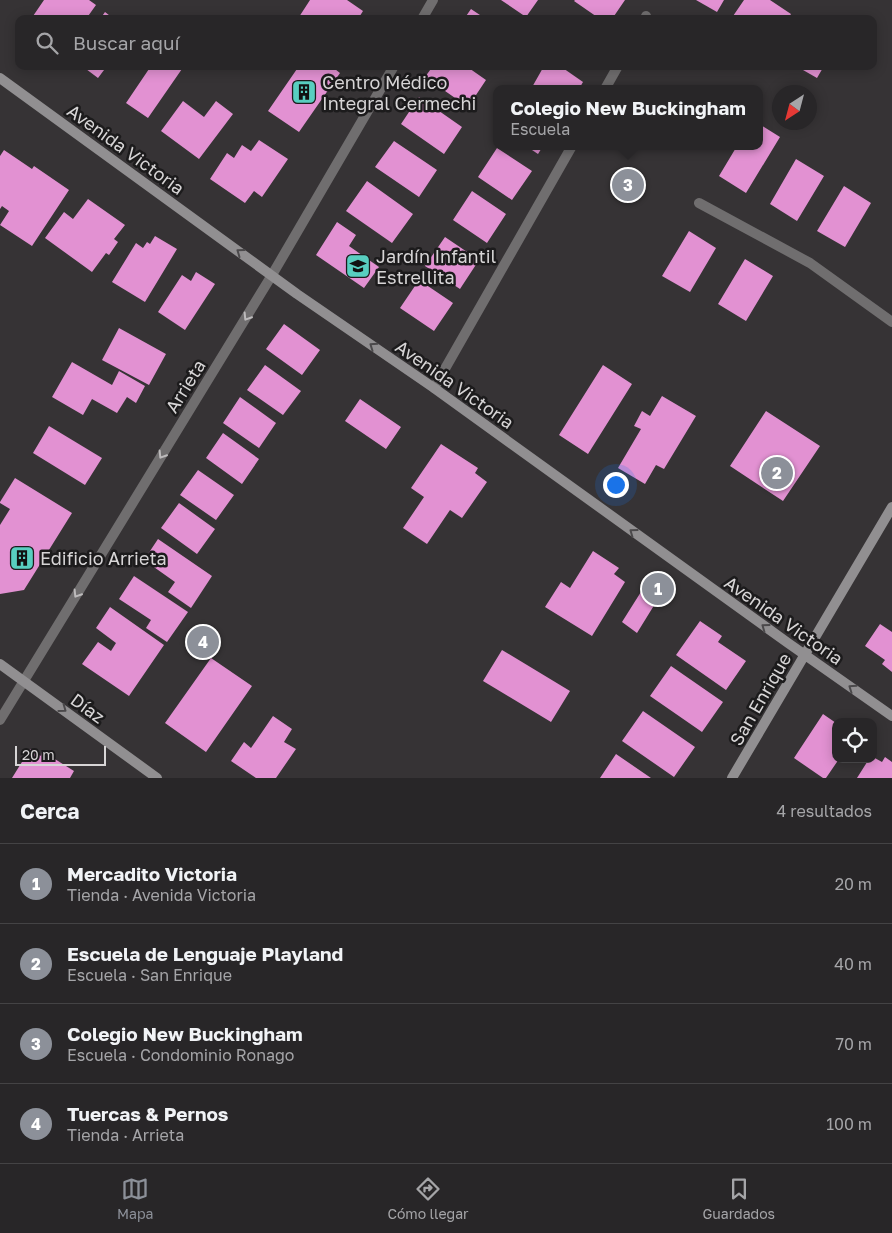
<!DOCTYPE html>
<html lang="es">
<meta charset="utf-8">
<style>
:root{--surface:#282628;--page:#302e30;--text:#f1f3f6;--muted:#a5a5a8;--line:#444345;--accent:#8c9099}
body{margin:0;font-family:"Golos Text",sans-serif;background:var(--page);color:var(--text)}
.controls{position:absolute;right:15px;bottom:15px;display:grid;overflow:hidden;border-radius:10px;box-shadow:0 2px 12px #0003}
.controls button{width:45px;height:45px;display:grid;place-items:center;padding:0;border:0;border-bottom:1px solid var(--line);background:var(--surface);color:var(--text);font:25px sans-serif}
.compass{position:absolute;left:772px;top:85px;width:45px;height:45px;border-radius:50%;background:var(--surface);box-shadow:0 2px 12px #0003;rotate:216deg}
.scale{position:absolute;left:15px;bottom:12px;width:91px;box-sizing:border-box;padding-left:5px;border:2px solid #d7d5d6;border-top:0;font-size:14px;line-height:18px;white-space:nowrap;color:#d7d5d6;-webkit-text-stroke:4px #1c1b1c;paint-order:stroke}
.you{position:absolute;left:615px;top:484px;width:18px;height:18px;margin:-12px;border:4px solid #fff;border-radius:50%;background:#1a73e8;box-shadow:0 0 0 8px #1a73e833}
.badge{display:grid;place-items:center;width:32px;height:32px;border-radius:50%;background:var(--accent);color:#fff;font-size:16px;font-weight:700}
.pin{position:absolute;translate:-50% -50%;border:2px solid #fff;box-shadow:0 1px 5px #0006}
.popup{position:absolute;left:493px;top:85px;width:270px;height:65px;box-sizing:border-box;display:grid;place-content:center;border-radius:10px;background:var(--surface);filter:drop-shadow(0 1px 4px #0005);font-size:16px;white-space:nowrap;color:var(--muted)}
.popup b{font-size:19px;color:var(--text)}
.popup::after{content:'';position:absolute;left:50%;top:100%;margin-left:-10px;border:10px solid transparent;border-top-color:var(--surface)}
.list{margin:0;padding:0;list-style:none}
h2{display:flex;justify-content:space-between;align-items:center;height:65px;margin:0;padding:0 20px;font-size:21px}
h2 small{font-size:16px;font-weight:400;color:var(--muted)}
.list li{display:grid;grid-template-columns:32px 1fr auto;gap:15px;align-items:center;box-sizing:border-box;height:80px;padding:0 20px;border-top:1px solid var(--line)}
.list b{display:block;font-size:19px;white-space:nowrap}
.list p{margin:0;font-size:16px;white-space:nowrap;color:var(--muted)}
.list em{font-size:16px;font-style:normal;color:var(--muted)}
.icon{flex:none;width:28px;height:28px;fill:none;stroke:currentColor;stroke-width:2;stroke-linecap:round;stroke-linejoin:round}
.map{position:relative;flex:none;width:892px;height:778px;overflow:hidden}
.search{position:absolute;background:var(--surface);box-shadow:0 2px 12px #0003;left:15px;right:15px;top:15px;height:55px;display:flex;align-items:center;gap:12px;box-sizing:border-box;padding:0 18px;border-radius:10px;color:var(--muted);font-size:19px}
.sheet{height:385px;background:var(--surface)}
nav{display:flex;justify-content:space-around;align-items:center;box-sizing:border-box;height:70px;border-top:1px solid var(--line);background:var(--surface);font-size:14px;color:var(--muted)}
nav a{display:grid;justify-items:center;gap:2px}
nav .on{color:var(--accent)}
.map>svg:first-child{display:block}
.building{fill:#e291d2}
.lines{fill:none;stroke-linecap:round;stroke-linejoin:round}
.street{stroke:#706e6f;stroke-width:10}
.secondary{stroke:#918f91;stroke-width:10}
.oneway{stroke:#4b494b}
.oneway2{stroke:#bdbbbc}
.labels{text-anchor:middle;dominant-baseline:central;stroke-width:5;stroke-linejoin:round;paint-order:stroke}
.poi-label{font-size:18px;fill:#d7d5d6;stroke:#1c1b1c;text-anchor:start}
.street-label{font-size:18px;fill:#d7d5d6;stroke:#1c1b1c}
</style>
<div class="map">
<svg width="892" height="778" viewBox="0 0 892 778">
<rect width="100%" height="100%" fill="#363335"/>
<path class="building" d="M 44,0 L 89,0 L 96,5 L 86,19 L 31,19 Z
M 310,0 L 347,0 L 363,11 L 358,19 L 302,19 L 299,17 Z
M 501,0 L 538,0 L 526,17 Z
M 575,0 L 625,0 L 612,19 L 600,19 L 574,1 Z
M 696,0 L 724,0 L 717,12 Z
M 744,0 L 770,0 L 791,14 L 788,19 L 731,19 Z
M 471,9 L 486,19 L 464,19 Z
M 105,12 L 114,19 L 100,19 Z
M 82,66 L 107,66 L 98,78 Z
M 151,66 L 184,66 L 148,118 L 126,103 Z
M 299,66 L 331,66 L 340,73 L 299,132 L 268,111 Z
M 433,66 L 466,66 L 486,80 L 468,107 L 425,77 Z
M 544,66 L 560,66 L 583,82 L 579,89 L 531,89 Z
M 796,66 L 824,66 L 817,78 Z
M 419,97 L 462,127 L 444,154 L 401,124 Z
M 183,101 L 204,117 L 216,101 L 233,114 L 199,159 L 161,131 Z
M 759,124 L 780,137 L 746,193 L 719,176 L 737,146 L 759,146 Z
M 259,140 L 288,159 L 262,197 L 254,191 L 245,203 L 210,179 L 227,153 L 234,158 L 242,145 L 251,151 Z
M 394,141 L 437,170 L 419,197 L 375,167 Z
M 526,146 L 543,146 L 538,154 Z
M 497,148 L 532,171 L 512,200 L 478,177 Z
M 4,150 L 32,169 L 34,166 L 69,190 L 32,246 L 0,225 L 9,211 L 2,206 L 0,209 L 0,156 Z
M 796,159 L 824,176 L 797,221 L 770,204 Z
M 367,181 L 413,214 L 392,243 L 346,211 Z
M 844,186 L 871,203 L 845,247 L 817,231 Z
M 472,191 L 506,214 L 487,243 L 453,220 Z
M 88,199 L 125,225 L 114,239 L 118,242 L 109,255 L 106,253 L 92,272 L 45,238 L 64,212 L 73,219 Z
M 337,222 L 356,235 L 349,246 L 379,267 L 364,288 L 316,255 Z
M 689,231 L 716,248 L 690,292 L 662,276 Z
M 155,236 L 177,249 L 145,302 L 112,282 L 136,243 L 143,248 L 147,242 L 150,244 Z
M 445,237 L 479,260 L 460,289 L 425,266 Z
M 745,259 L 773,276 L 746,321 L 718,304 Z
M 196,272 L 215,284 L 185,330 L 158,312 L 182,275 L 191,281 Z
M 419,280 L 453,303 L 434,331 L 400,308 Z
M 284,324 L 320,350 L 302,375 L 266,349 Z
M 119,328 L 166,354 L 149,385 L 102,360 Z
M 72,362 L 112,385 L 119,371 L 145,386 L 136,403 L 127,397 L 117,413 L 92,399 L 83,415 L 52,397 Z
M 265,365 L 301,391 L 283,415 L 247,390 Z
M 603,365 L 632,384 L 588,454 L 559,435 Z
M 662,396 L 696,416 L 664,469 L 656,465 L 645,484 L 618,468 L 641,429 L 634,426 L 642,411 L 650,416 Z
M 240,397 L 276,423 L 259,448 L 223,423 Z
M 360,399 L 401,427 L 386,449 L 345,421 Z
M 766,411 L 820,446 L 783,501 L 730,466 Z
M 49,426 L 102,458 L 85,485 L 33,453 Z
M 223,433 L 259,459 L 242,484 L 206,458 Z
M 441,444 L 478,468 L 475,473 L 487,482 L 462,518 L 450,510 L 427,544 L 403,528 L 424,497 L 411,488 Z
M 198,470 L 234,495 L 216,520 L 180,495 Z
M 15,478 L 72,513 L 24,590 L 0,594 L 0,525 L 10,509 L 0,503 L 0,502 Z
M 179,503 L 215,529 L 197,554 L 161,528 Z
M 158,539 L 212,576 L 191,608 L 168,592 L 175,582 L 144,560 Z
M 593,551 L 619,568 L 614,574 L 625,582 L 592,636 L 545,607 L 561,582 L 570,588 Z
M 134,576 L 188,612 L 167,642 L 146,628 L 151,620 L 119,599 Z
M 651,576 L 666,586 L 637,633 L 622,622 Z
M 110,607 L 164,645 L 129,696 L 82,664 L 98,642 L 111,651 L 116,643 L 96,628 Z
M 700,621 L 722,636 L 718,642 L 746,661 L 726,690 L 676,655 Z
M 880,624 L 892,632 L 892,672 L 882,664 L 885,660 L 865,646 Z
M 502,650 L 570,691 L 551,722 L 483,681 Z
M 211,658 L 252,686 L 206,752 L 165,723 Z
M 671,666 L 723,702 L 702,732 L 650,696 Z
M 643,711 L 695,747 L 674,777 L 622,741 Z
M 823,714 L 836,723 L 836,759 L 839,759 L 826,778 L 823,778 L 794,758 Z
M 273,716 L 292,729 L 284,742 L 296,749 L 276,778 L 256,778 L 231,761 L 244,742 L 251,748 Z
M 30,749 L 41,756 L 42,751 L 74,771 L 70,778 L 12,778 Z
M 616,754 L 651,778 L 600,778 Z
M 873,757 L 882,762 L 885,757 L 892,762 L 892,778 L 857,778 L 869,759 L 873,759 Z"/>
<g class="lines">
<path class="street" d="M 422,19 L 433,0
M 645,19 L 646,16
M 605,89 L 618,66
M 699,203 L 810,263 L 892,322
M 434,388 L 572,146
M 0,720 L 272,275 L 394,66"/>
<path class="secondary" d="M 0,78 L 297,294 L 434,388 L 788,643 L 892,716
M 0,664 L 157,778
M 732,778 L 892,507"/>
</g>
<defs><path id="oneway-chevron" d="M-2-3.5L2.5 0L-2 3.5" fill="none" stroke-width="1.6" stroke-linecap="round" stroke-linejoin="round" transform="scale(1.25)"/></defs>
<g class="oneway">
<use href="#oneway-chevron" transform="translate(240 252) rotate(-144)"/>
<use href="#oneway-chevron" transform="translate(373 346) rotate(-145)"/>
<use href="#oneway-chevron" transform="translate(633 532) rotate(-144)"/>
<use href="#oneway-chevron" transform="translate(765 627) rotate(-144)"/>
<use href="#oneway-chevron" transform="translate(852 688) rotate(-145)"/>
<use href="#oneway-chevron" transform="translate(63 709) rotate(36)"/>
</g>
<g class="oneway2">
<use href="#oneway-chevron" transform="translate(247 317) rotate(122)"/>
<use href="#oneway-chevron" transform="translate(162 455) rotate(122)"/>
<use href="#oneway-chevron" transform="translate(77 594) rotate(122)"/>
</g>
<defs>
<symbol id="building-square" viewBox="-11 -11 22 22"><rect x="-9" y="-9" width="18" height="18" rx="4" fill="#58cec0" stroke="#1c1b1c"/><path d="M-4-6H4V6H1V3H-1V6H-4ZM-2.5-4.3h1.7v1.8h-1.7ZM.8-4.3h1.7v1.8H.8ZM-2.5-1h1.7V.8h-1.7ZM.8-1h1.7V.8H.8Z" fill="#111"/></symbol>
<symbol id="school-square" viewBox="-11 -11 22 22"><rect x="-9" y="-9" width="18" height="18" rx="4" fill="#58cec0" stroke="#1c1b1c"/><path d="M0-5L7-2L0 1L-7-2ZM-4 1L0 2.5L4 1V4Q0 6-4 4Z" fill="#111"/></symbol>
</defs>
<g fill-rule="evenodd">
<use href="#building-square" x="290" y="78" width="28" height="28"/>
<use href="#school-square" x="344" y="252" width="28" height="28"/>
<use href="#building-square" x="8" y="544" width="28" height="28"/>
</g>
<g class="labels">
<g class="poi-label">
<text x="322" y="82">Centro Médico<tspan x="322" dy="21">Integral Cermechi</tspan></text>
<text x="376" y="256">Jardín Infantil<tspan x="376" dy="21">Estrellita</tspan></text>
<text x="40" y="558">Edificio Arrieta</text>
</g>
<g class="street-label">
<text transform="translate(126 149) rotate(36)">Avenida Victoria</text>
<text transform="translate(455 384) rotate(35)">Avenida Victoria</text>
<text transform="translate(185 386) rotate(-58)">Arrieta</text>
<text transform="translate(784 620) rotate(35)">Avenida Victoria</text>
<text transform="translate(760 699) rotate(-60)">San Enrique</text>
<text transform="translate(88 708) rotate(36)">Díaz</text>
</g>
</g>
</svg>
<div class="controls">
<button><svg class="icon" aria-label="locate" viewBox="0 0 24 24"><circle cx="12" cy="12" r="6"/><path d="M12 2v4M12 18v4M2 12h4M18 12h4"/></svg></button>
</div>
<svg class="compass" viewBox="-18 -18 36 36"><path d="M0-13l5 13h-10z" fill="#e53935"/><path d="M0 13l5-13h-10z" fill="#a5a5a8"/></svg>
<div class="scale">20 m</div>
<div class="you"></div>
<div class="pin badge" style="left:658px;top:589px">1</div>
<div class="pin badge" style="left:777px;top:473px">2</div>
<div class="pin badge" style="left:628px;top:185px">3</div>
<div class="popup"><b>Colegio New Buckingham</b>Escuela</div>
<div class="pin badge" style="left:203px;top:642px">4</div>
<div class="search"><svg class="icon" aria-label="search" viewBox="0 0 24 24"><circle cx="10" cy="10" r="6"/><path d="M15 15l6 6"/></svg>Buscar aquí</div>
</div>
<section class="sheet">
<h2>Cerca<small>4 resultados</small></h2>
<ul class="list">
<li><span class="badge">1</span><div><b>Mercadito Victoria</b><p>Tienda · Avenida Victoria</p></div><em>20 m</em></li>
<li><span class="badge">2</span><div><b>Escuela de Lenguaje Playland</b><p>Escuela · San Enrique</p></div><em>40 m</em></li>
<li><span class="badge">3</span><div><b>Colegio New Buckingham</b><p>Escuela · Condominio Ronago</p></div><em>70 m</em></li>
<li><span class="badge">4</span><div><b>Tuercas &amp; Pernos</b><p>Tienda · Arrieta</p></div><em>100 m</em></li>
</ul>
</section>
<nav>
<a class="on"><svg class="icon" aria-label="map" viewBox="0 0 24 24"><path d="M3 6l6-2 6 2 6-2v14l-6 2-6-2-6 2zM9 4v14M15 6v14"/></svg>Mapa</a>
<a><svg class="icon" aria-label="directions" viewBox="0 0 24 24"><path d="M12 3l9 9-9 9-9-9zM9 14v-3h6M13 9l2 2-2 2"/></svg>Cómo llegar</a>
<a><svg class="icon" aria-label="saved" viewBox="0 0 24 24"><path d="M7 4h10v16l-5-4-5 4z"/></svg>Guardados</a>
</nav>
